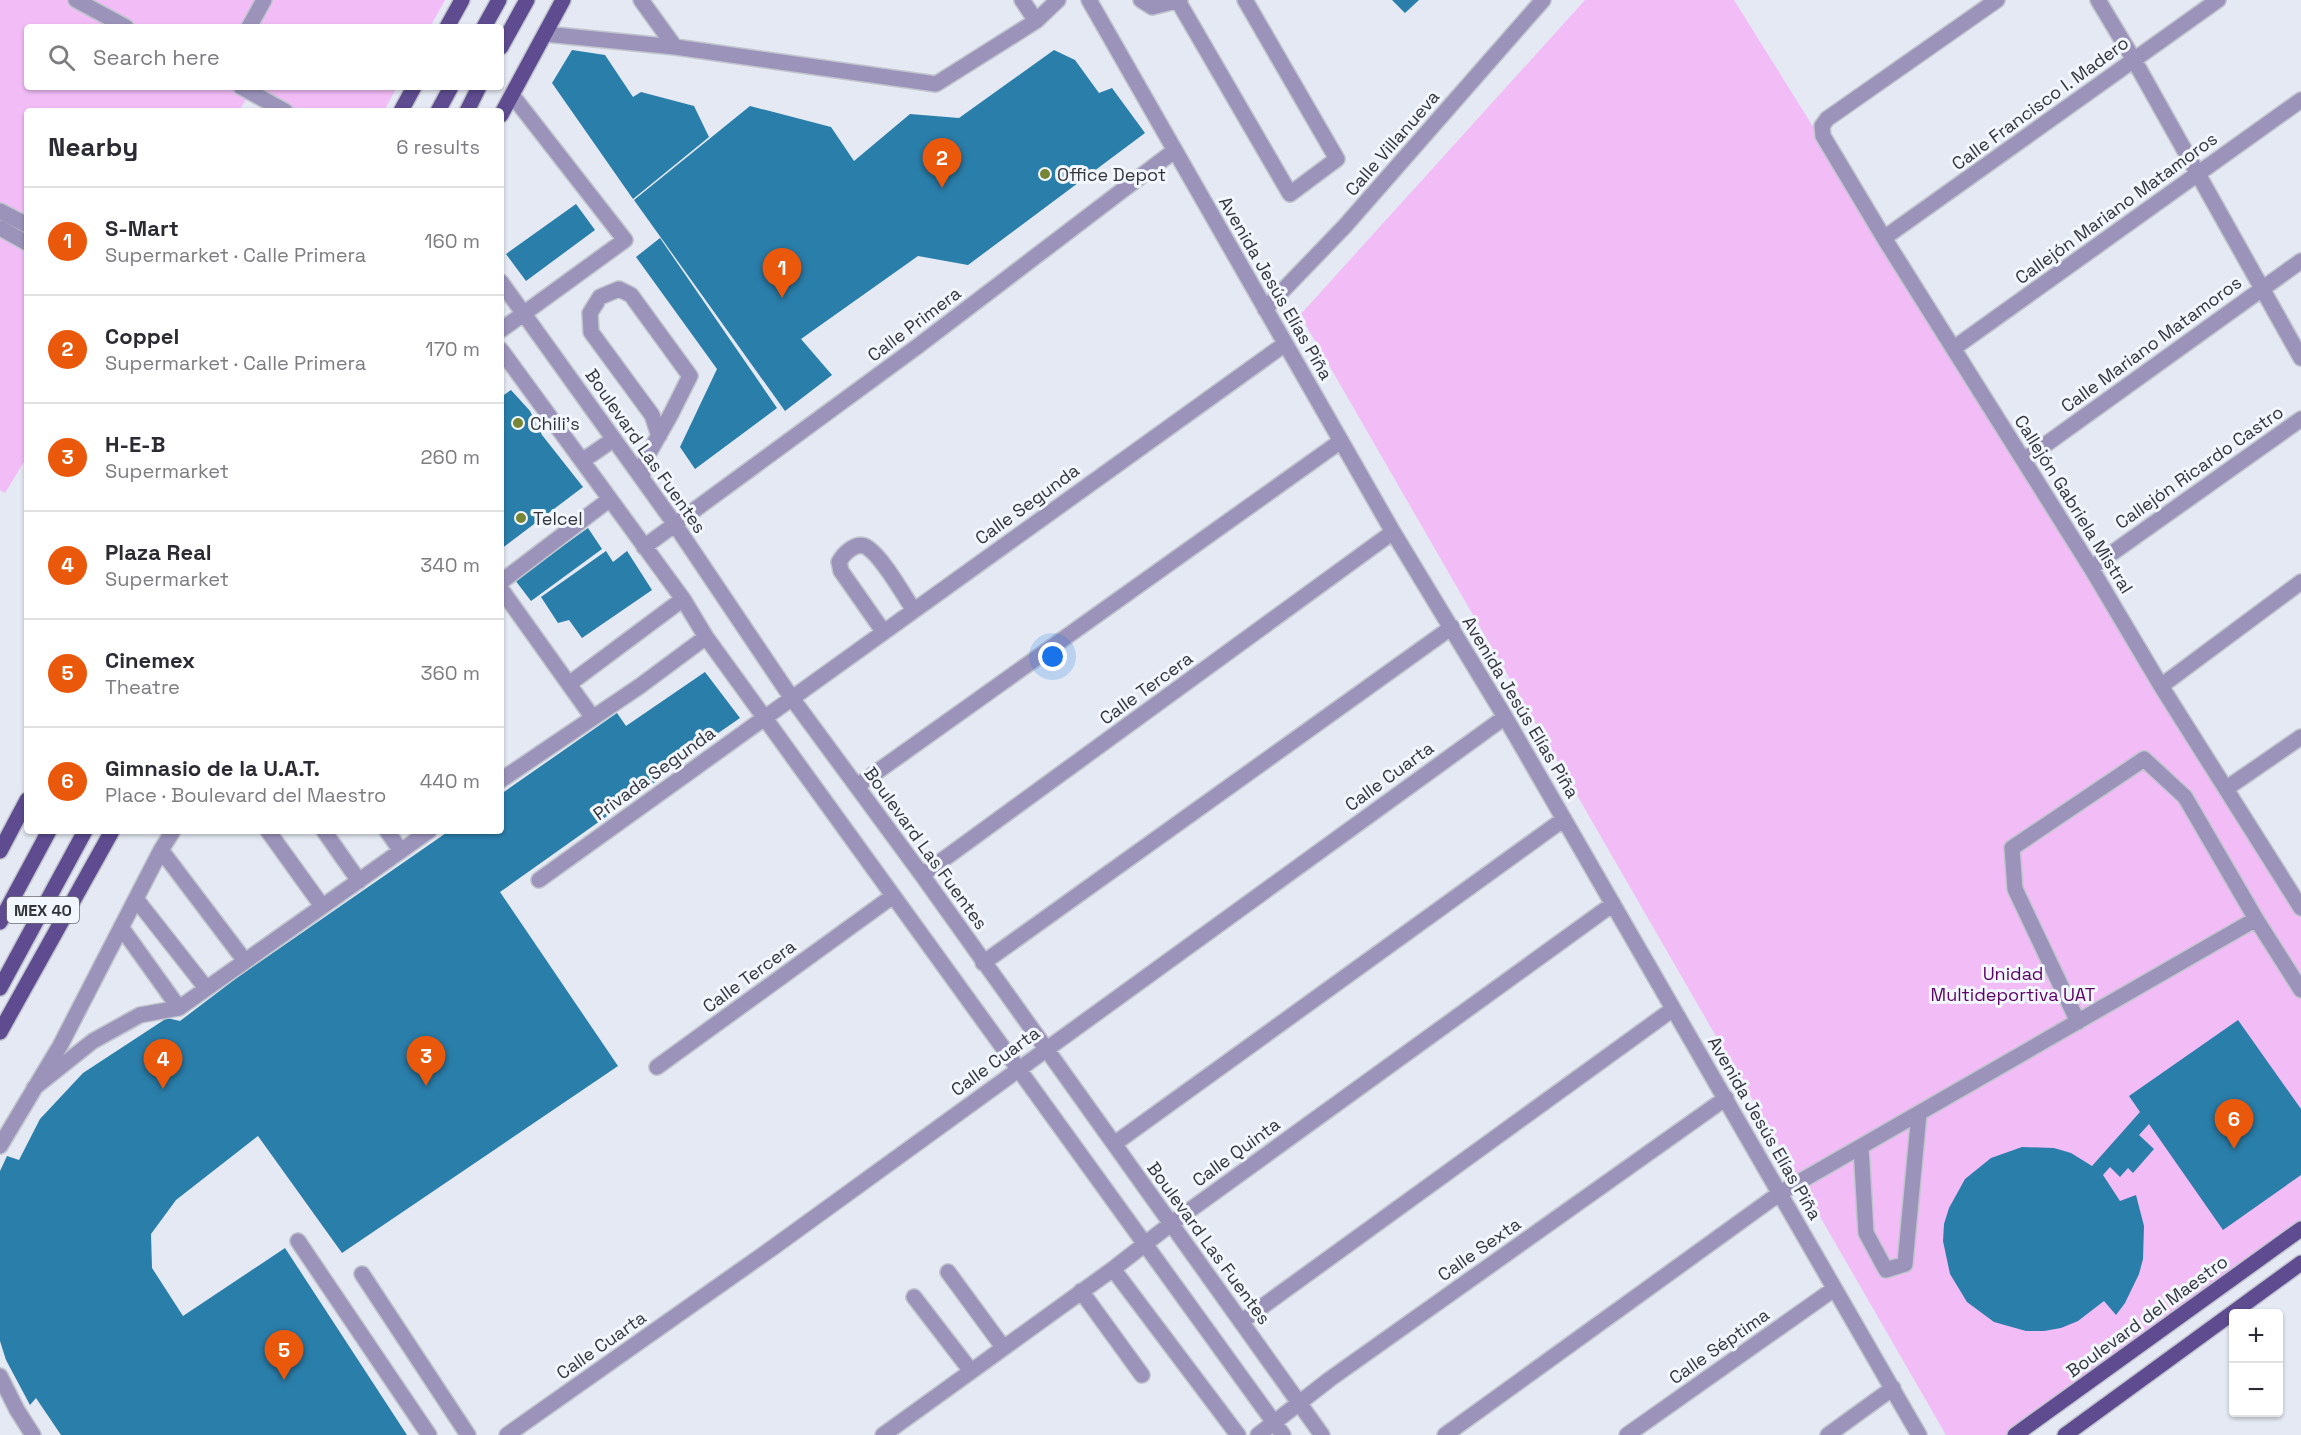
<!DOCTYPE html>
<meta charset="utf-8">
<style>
:root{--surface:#fff;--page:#f2f2f3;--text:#2b2b33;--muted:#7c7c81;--line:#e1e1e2;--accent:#ea580c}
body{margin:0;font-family:"Space Grotesk",sans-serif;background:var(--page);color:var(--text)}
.controls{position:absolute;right:18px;bottom:18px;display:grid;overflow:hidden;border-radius:6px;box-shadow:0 2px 4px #0004}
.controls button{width:54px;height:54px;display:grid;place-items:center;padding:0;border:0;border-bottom:2px solid var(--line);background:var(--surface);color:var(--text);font:30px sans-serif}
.you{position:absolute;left:1053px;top:657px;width:21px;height:21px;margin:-15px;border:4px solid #fff;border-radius:50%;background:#1a73e8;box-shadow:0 0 0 9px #1a73e833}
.badge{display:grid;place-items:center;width:39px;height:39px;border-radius:50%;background:var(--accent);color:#fff;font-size:20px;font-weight:700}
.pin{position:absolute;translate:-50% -50px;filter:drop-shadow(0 2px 3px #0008)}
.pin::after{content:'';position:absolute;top:32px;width:21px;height:18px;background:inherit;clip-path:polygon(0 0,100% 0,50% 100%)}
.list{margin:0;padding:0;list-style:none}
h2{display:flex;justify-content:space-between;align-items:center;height:78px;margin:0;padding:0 24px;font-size:26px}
h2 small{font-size:20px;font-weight:400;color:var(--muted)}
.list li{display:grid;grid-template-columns:39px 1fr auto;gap:18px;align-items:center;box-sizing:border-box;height:108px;padding:0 24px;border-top:2px solid var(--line)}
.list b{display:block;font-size:22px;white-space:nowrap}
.list p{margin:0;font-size:20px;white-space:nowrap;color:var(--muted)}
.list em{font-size:20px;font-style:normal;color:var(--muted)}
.icon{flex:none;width:33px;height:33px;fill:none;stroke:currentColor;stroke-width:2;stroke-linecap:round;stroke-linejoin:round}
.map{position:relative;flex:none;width:2301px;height:1435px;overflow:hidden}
.search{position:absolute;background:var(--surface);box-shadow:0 2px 4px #0004;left:24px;top:24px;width:480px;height:66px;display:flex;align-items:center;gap:15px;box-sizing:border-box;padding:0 21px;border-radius:6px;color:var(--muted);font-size:22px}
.panel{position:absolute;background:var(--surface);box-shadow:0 2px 4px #0004;left:24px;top:108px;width:480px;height:726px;border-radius:6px}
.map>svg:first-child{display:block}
.green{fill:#f2bdf7}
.building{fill:#2a7eaa}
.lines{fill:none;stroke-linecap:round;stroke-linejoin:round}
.minor-casing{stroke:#c1c5ce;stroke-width:18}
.major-casing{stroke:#c1c5ce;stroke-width:18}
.minor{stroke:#9c93bb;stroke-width:15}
.major{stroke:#5e4b90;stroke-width:15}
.poi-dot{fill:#778634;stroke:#f2f6ff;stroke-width:2}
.labels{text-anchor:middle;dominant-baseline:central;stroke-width:6;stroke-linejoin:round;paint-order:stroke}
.shield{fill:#f2f6ff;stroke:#6c6f74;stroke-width:1.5}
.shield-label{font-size:16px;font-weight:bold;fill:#333539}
.street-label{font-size:18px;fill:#333539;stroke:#f2f6ff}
.poi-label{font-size:18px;fill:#333539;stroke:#f2f6ff;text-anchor:start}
.park-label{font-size:18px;fill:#5d0266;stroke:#f2f6ff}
</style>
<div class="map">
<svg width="2301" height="1435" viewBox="0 0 2301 1435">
<rect width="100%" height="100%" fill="#e4e9f3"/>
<path class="green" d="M 0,0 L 445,0 L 430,27 L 27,27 L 27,87 L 397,87 L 384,111 L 274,111 L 248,96 L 239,111 L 27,111 L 27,457 L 5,493 L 0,490 Z
M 1585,0 L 1734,0 L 2301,909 L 2301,1220 L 2006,1435 L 1946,1435 L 1300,315 Z"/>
<path class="building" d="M 1392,0 L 1419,0 L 1405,13 Z
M 572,50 L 605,55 L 633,97 L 641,92 L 694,106 L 709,137 L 633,199 L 552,83 Z
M 1054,50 L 1075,60 L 1099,93 L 1112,88 L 1145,133 L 968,265 L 918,256 L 801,339 L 832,375 L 785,411 L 634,200 L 750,106 L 831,127 L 854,161 L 910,114 L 959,118 Z
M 576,204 L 595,230 L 526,281 L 506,254 Z
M 660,238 L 777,408 L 695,469 L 680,447 L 717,369 L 636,257 Z
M 511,390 L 530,411 L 542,435 L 583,487 L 501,549 L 501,397 Z
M 588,528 L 602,549 L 531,601 L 515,580 Z
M 606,551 L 613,562 L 627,551 L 652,590 L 582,638 L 569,620 L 558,623 L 541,597 Z
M 705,672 L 740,718 L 659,774 L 662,777 L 500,892 L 618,1066 L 342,1253 L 258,1136 L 176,1200 L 151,1234 L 152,1268 L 183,1316 L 285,1248 L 407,1435 L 61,1435 L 36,1398 L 30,1405 L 6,1360 L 0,1341 L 0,1171 L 7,1156 L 19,1160 L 40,1119 L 83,1073 L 167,1018 L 180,1021 L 238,977 L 449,831 L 501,831 L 501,794 L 617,713 L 626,726 Z
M 2238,1020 L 2301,1109 L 2301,1175 L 2223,1230 L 2149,1124 L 2139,1135 L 2154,1149 L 2133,1173 L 2128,1168 L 2120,1177 L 2110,1167 L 2103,1175 L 2120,1201 L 2136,1195 L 2144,1226 L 2143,1259 L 2139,1274 L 2125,1303 L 2116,1315 L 2104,1301 L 2078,1321 L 2061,1328 L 2044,1331 L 2026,1331 L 1994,1322 L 1967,1302 L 1950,1274 L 1943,1241 L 1944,1224 L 1949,1208 L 1965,1179 L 1991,1158 L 2022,1147 L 2054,1148 L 2071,1153 L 2092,1166 L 2140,1112 L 2129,1096 Z"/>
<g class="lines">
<defs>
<path id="minor" d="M 76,0 L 126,27
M 641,0 L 675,47
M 1022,0 L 1036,21
M 1089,0 L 1393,532 L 1505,717 L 1919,1435
M 1141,0 L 1152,7 L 1180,0
M 1997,0 L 1827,119 L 1822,126 L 1823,136 L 1884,238 L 2091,568 L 2161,686 L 2301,908
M 2098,0 L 2134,60 L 2301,358
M 1178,1 L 1290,194 L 1337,159 L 1245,0
M 249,27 L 264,0
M 545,34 L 675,47 L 936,84 L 1036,21 L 1058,0
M 241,87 L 285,111
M 0,211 L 27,225
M 0,228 L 27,243
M 1884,238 L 2218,0
M 501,282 L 674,523 L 791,697 L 922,875 L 1322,1435
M 1265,309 L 1345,226 L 1543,0
M 501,330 L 625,240 L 512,95
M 1954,348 L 2301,100
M 501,350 L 683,599 L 706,637 L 764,717 L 1283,1435
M 2024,460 L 2301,261
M 582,461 L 614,439
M 642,477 L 646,458 L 671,414 L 690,376 L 631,295 L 619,289 L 600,297 L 590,313 L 591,332 L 652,415 L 659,436
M 644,547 L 918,346 L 1174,151
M 2091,568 L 2301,419
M 501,582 L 610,499
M 501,589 L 593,718
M 883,631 L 841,571 L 839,562 C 844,553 857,540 868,548 C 883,558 903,594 913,609
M 569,684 L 683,599
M 2161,686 L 2301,582
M 501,780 L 640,686 L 706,637
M 857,786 L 1341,441
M 2227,788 L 2301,737
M 268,831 L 322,906
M 324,831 L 359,881
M 387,831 L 401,851
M 161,850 L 245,961
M 922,875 L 1393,532
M 539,880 L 1285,344
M 136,899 L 206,988
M 121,927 L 179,1008
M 983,963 L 1452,627
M 2078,1022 L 2015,889 L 2012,848 L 2144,759 L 2185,797 L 2256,919 L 2301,990
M 657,1067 L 893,896
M 34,1088 L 93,1041 L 140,1015 L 179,1008 L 429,831
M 1114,1144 L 1564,819
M 0,1146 L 60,1046 L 161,850 L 173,831
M 1861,1147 L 1866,1233 L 1886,1270 L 1905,1264 L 1919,1114
M 298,1241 L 429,1435
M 1113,1269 L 1238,1435
M 948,1272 L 1003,1347
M 362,1274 L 468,1435
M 1081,1291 L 1142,1375
M 914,1297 L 971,1371
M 1241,1322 L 1673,1009
M 0,1376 L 17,1410 L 33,1435
M 507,1435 L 771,1249 L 1505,717
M 883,1435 L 1113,1269 L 1172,1223 L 1613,904
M 1258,1435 L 1330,1379 L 1726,1098
M 1445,1435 L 1780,1193 L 2256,919
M 1627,1435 L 1834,1289
M 1828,1435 L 1893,1388"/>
<path id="major" d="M 447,27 L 462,0
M 484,27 L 499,0
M 501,47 L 527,0
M 401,111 L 414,87
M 438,111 L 451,87
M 467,111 L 479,87
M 501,115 L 563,0
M 0,851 L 27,800
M 0,922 L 49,831
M 0,988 L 85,831
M 0,1032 L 112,831
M 2015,1435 L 2301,1229
M 2065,1435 L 2301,1263"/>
</defs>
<use href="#minor" class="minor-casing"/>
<use href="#major" class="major-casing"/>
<use href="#minor" class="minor"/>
<use href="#major" class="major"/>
</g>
<g class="poi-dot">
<circle cx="1045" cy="174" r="6"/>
<circle cx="518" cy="423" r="6"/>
<circle cx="521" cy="518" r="6"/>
</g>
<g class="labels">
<rect class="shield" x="7" y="897" width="72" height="26" rx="4.5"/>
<g class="shield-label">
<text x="43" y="910">MEX 40</text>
</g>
<g class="street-label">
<text transform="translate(2040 103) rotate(-36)">Calle Francisco I. Madero</text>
<text transform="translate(1392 143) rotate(-49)">Calle Villanueva</text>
<text transform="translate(2116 208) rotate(-36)">Callejón Mariano Matamoros</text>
<text transform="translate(1276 288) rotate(60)">Avenida Jesús Elías Piña</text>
<text transform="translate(914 324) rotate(-37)">Calle Primera</text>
<text transform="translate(2151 344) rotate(-36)">Calle Mariano Matamoros</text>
<text transform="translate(646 451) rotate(55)">Boulevard Las Fuentes</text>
<text transform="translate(2199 467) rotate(-35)">Callejón Ricardo Castro</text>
<text transform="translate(1027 504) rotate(-36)">Calle Segunda</text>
<text transform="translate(2074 504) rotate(58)">Callejón Gabriela Mistral</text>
<text transform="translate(1146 688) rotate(-36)">Calle Tercera</text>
<text transform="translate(1521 707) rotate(59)">Avenida Jesús Elías Piña</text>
<text transform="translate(654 773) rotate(-36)">Privada Segunda</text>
<text transform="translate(1389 776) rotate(-36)">Calle Cuarta</text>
<text transform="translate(926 848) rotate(54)">Boulevard Las Fuentes</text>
<text transform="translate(749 976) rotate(-36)">Calle Tercera</text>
<text transform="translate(995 1061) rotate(-36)">Calle Cuarta</text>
<text transform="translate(1765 1128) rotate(60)">Avenida Jesús Elías Piña</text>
<text transform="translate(1236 1152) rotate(-36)">Calle Quinta</text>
<text transform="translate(1209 1243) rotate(54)">Boulevard Las Fuentes</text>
<text transform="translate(1479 1249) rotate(-35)">Calle Sexta</text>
<text transform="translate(2147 1316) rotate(-36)">Boulevard del Maestro</text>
<text transform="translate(601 1345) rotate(-35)">Calle Cuarta</text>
<text transform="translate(1719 1346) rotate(-35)">Calle Séptima</text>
</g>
<g class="poi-label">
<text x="1057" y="174">Office Depot</text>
<text x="530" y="423">Chili's</text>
<text x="533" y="518">Telcel</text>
</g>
<g class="park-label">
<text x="2013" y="973">Unidad<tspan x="2013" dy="21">Multideportiva UAT</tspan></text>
</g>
</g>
</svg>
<div class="controls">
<button>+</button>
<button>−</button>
</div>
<div class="you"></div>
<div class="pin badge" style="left:782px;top:298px">1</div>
<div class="pin badge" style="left:942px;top:188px">2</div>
<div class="pin badge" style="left:426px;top:1086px">3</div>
<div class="pin badge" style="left:163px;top:1089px">4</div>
<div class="pin badge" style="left:284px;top:1380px">5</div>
<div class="pin badge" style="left:2234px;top:1149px">6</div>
<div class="search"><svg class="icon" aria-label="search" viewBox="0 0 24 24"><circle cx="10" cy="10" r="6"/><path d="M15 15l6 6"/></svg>Search here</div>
<section class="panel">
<h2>Nearby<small>6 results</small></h2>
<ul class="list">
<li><span class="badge">1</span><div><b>S-Mart</b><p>Supermarket · Calle Primera</p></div><em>160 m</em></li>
<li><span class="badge">2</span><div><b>Coppel</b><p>Supermarket · Calle Primera</p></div><em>170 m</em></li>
<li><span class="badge">3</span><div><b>H-E-B</b><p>Supermarket</p></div><em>260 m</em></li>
<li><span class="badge">4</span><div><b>Plaza Real</b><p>Supermarket</p></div><em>340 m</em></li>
<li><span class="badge">5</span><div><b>Cinemex</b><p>Theatre</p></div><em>360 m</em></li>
<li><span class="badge">6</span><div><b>Gimnasio de la U.A.T.</b><p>Place · Boulevard del Maestro</p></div><em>440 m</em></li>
</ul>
</section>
</div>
